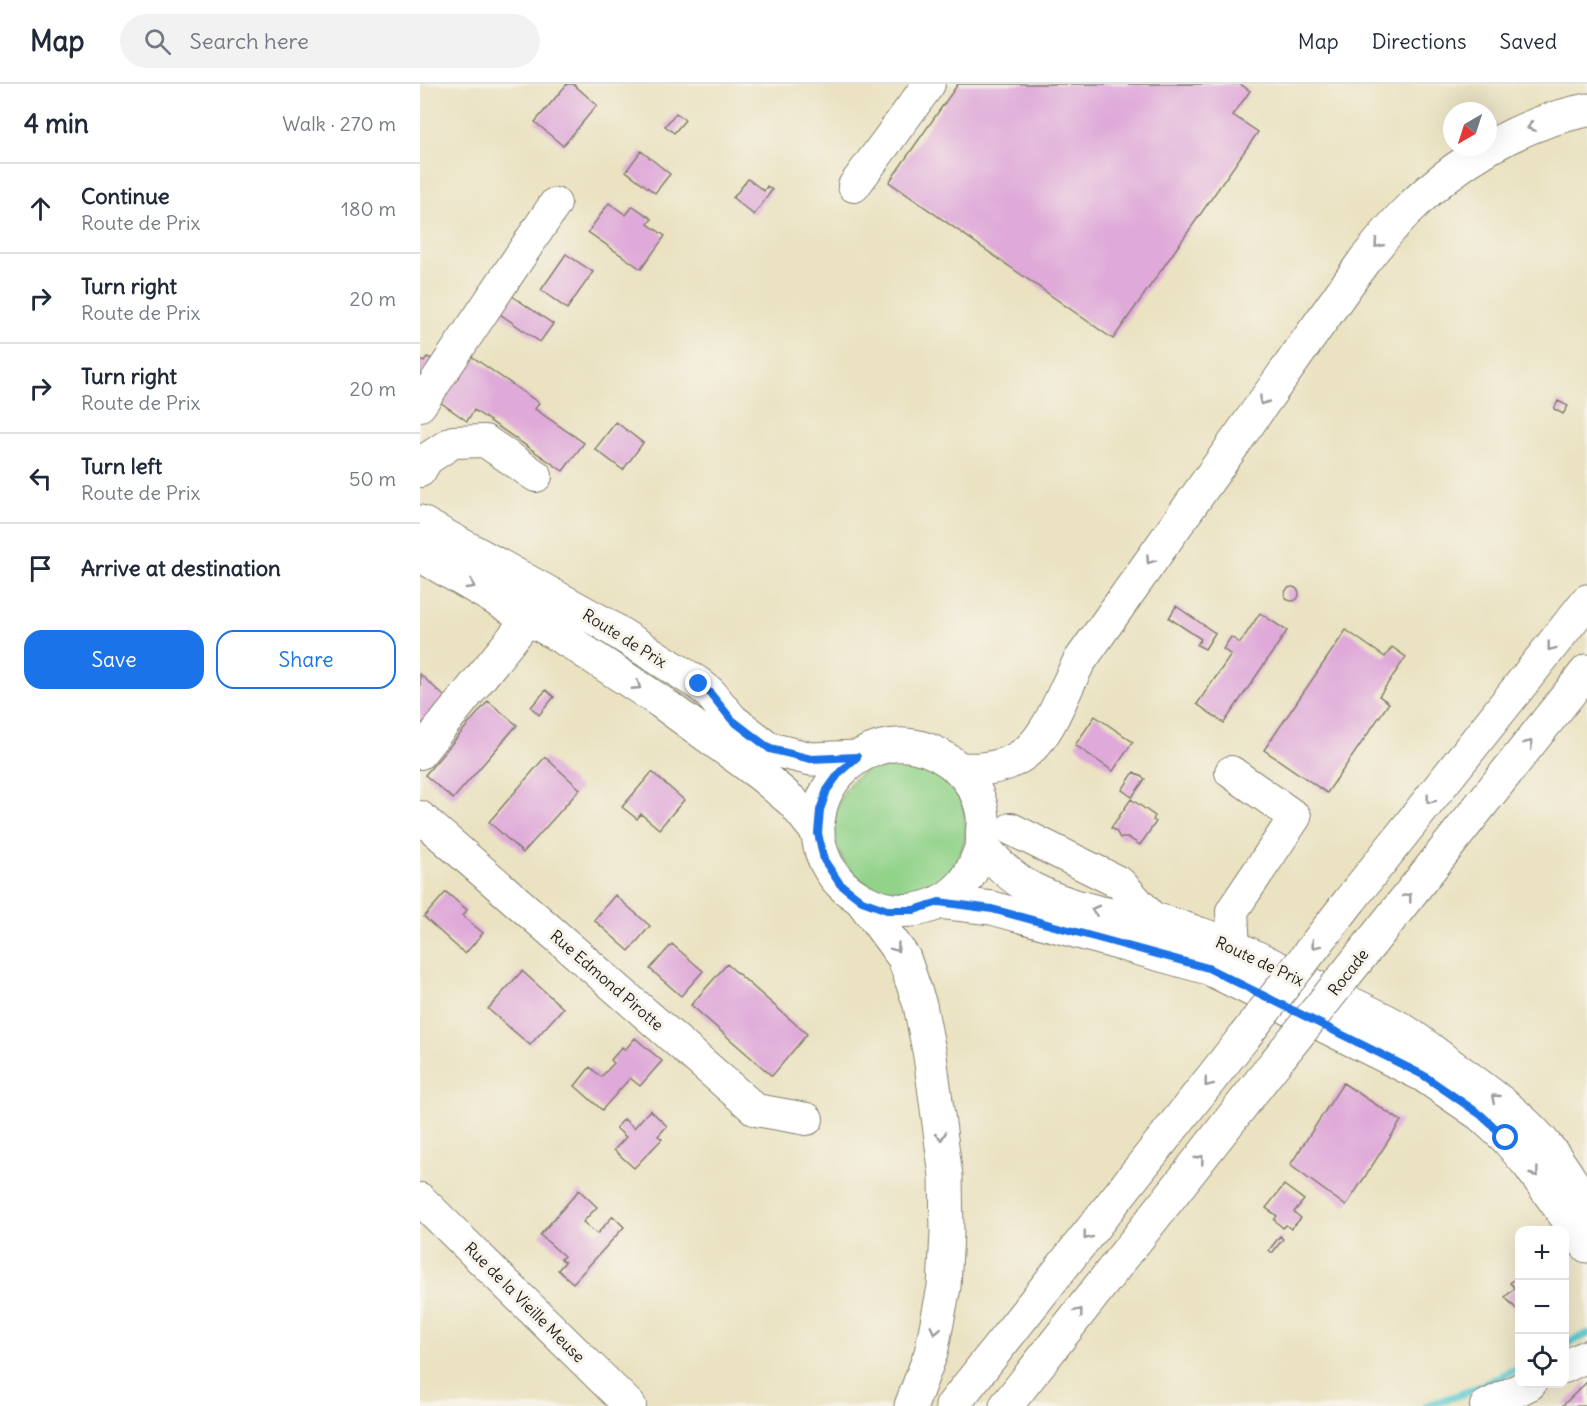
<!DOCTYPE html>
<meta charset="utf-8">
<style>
:root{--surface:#fff;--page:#f2f2f3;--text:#1f2937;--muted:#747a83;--line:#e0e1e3;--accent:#1a73e8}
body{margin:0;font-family:Delius,sans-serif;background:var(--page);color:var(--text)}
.controls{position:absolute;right:18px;bottom:18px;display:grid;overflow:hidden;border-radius:12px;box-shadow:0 6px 24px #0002}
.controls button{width:54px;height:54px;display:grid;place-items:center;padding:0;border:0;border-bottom:2px solid var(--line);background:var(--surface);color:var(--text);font:30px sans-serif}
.compass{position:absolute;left:1023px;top:18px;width:54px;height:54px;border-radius:50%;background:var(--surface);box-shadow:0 6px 24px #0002;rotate:219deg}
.stop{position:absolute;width:18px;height:18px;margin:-14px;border:4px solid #1a73e8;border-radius:50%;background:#fff}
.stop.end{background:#1a73e8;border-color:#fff;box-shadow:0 2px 6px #0008}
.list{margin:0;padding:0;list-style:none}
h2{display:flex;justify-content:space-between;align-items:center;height:78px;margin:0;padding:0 24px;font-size:26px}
h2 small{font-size:20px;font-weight:400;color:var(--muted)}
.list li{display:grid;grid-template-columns:39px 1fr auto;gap:18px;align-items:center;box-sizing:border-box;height:90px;padding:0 24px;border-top:2px solid var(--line)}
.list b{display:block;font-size:22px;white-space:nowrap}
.list p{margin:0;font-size:20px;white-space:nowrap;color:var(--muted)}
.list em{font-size:20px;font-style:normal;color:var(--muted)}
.actions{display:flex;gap:12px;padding:18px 24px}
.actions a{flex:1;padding:14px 0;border:2px solid var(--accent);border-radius:18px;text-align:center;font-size:21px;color:var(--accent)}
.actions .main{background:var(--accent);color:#fff}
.icon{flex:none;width:33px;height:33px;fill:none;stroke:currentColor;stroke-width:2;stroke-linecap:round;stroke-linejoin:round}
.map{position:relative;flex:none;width:1167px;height:1322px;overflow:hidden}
header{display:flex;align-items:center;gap:36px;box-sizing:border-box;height:84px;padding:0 30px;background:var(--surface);border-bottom:2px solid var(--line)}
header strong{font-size:28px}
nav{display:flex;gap:33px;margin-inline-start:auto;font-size:21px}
.search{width:420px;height:54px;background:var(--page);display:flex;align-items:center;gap:15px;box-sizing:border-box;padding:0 21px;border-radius:33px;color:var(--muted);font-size:22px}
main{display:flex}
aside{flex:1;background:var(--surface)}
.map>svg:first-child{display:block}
.green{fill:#92d38a;stroke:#577853;stroke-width:1.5}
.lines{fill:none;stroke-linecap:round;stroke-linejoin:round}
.stream{stroke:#5cc9d0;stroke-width:8}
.building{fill:#dfa9d9}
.minor-casing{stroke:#837f6e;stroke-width:34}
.major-casing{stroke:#837f6e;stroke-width:35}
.highway-casing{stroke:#837f6e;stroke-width:35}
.minor{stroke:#fff;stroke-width:32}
.major{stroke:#fff;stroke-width:33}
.highway{stroke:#fff;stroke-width:33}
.highway-bridge-casing{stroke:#837f6e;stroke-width:35;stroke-linecap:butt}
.highway-bridge{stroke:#fff;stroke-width:33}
.oneway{stroke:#999}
.route{stroke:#1a73e8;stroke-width:8}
.labels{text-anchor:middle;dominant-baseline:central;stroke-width:6;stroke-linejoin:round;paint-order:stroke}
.street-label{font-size:16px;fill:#1c1c1c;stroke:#f7f3e8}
</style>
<header>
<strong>Map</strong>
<div class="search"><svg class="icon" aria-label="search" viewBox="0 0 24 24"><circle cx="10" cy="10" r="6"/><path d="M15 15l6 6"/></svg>Search here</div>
<nav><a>Map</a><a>Directions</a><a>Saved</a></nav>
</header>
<main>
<aside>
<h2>4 min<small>Walk · 270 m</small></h2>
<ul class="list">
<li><svg class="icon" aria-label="ahead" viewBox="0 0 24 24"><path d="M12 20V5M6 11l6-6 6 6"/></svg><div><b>Continue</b><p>Route de Prix</p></div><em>180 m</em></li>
<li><svg class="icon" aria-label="right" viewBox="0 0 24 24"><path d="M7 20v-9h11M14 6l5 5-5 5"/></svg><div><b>Turn right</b><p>Route de Prix</p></div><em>20 m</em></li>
<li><svg class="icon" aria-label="right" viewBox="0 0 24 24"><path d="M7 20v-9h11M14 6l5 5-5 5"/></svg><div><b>Turn right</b><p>Route de Prix</p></div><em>20 m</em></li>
<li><svg class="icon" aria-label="left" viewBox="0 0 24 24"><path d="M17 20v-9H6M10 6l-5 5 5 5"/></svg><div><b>Turn left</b><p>Route de Prix</p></div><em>50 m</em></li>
<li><svg class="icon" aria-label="arrive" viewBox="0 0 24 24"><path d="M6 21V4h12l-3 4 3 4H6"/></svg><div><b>Arrive at destination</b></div></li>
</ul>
<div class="actions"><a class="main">Save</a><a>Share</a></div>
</aside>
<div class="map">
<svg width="1167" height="1322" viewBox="0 0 1167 1322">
<rect width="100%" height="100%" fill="#f7f3e8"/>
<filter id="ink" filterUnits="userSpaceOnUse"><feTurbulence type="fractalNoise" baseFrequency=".0167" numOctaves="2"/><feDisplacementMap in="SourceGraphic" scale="12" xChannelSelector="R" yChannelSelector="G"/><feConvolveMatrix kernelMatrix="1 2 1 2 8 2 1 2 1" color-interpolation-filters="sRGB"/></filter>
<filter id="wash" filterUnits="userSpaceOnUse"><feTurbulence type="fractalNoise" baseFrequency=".008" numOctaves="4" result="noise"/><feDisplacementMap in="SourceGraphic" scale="24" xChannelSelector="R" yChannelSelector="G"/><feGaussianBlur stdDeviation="1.35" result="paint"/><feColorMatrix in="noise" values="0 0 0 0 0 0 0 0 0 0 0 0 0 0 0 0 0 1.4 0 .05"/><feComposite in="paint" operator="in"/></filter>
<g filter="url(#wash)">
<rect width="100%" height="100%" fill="#eae2c1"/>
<path class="green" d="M414 743a66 66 0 1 1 132 0a66 66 0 1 1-132 0Z"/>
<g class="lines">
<path class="stream" d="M 1144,1261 L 1167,1250
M 1006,1322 L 1053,1306 L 1100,1283"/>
</g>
<g id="blocks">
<path class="building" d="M 147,0 L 153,0 L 177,21 L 143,62 L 115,38 Z
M 538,0 L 820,0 L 830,7 L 813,31 L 838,48 L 693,255 L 469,98 Z
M 256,29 L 265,36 L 254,49 L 245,42 Z
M 221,67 L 250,90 L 235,109 L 206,87 Z
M 328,95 L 344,107 L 347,102 L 352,106 L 334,131 L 313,114 Z
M 189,119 L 206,131 L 213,122 L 232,135 L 228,140 L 245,152 L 221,185 L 168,148 Z
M 146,170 L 173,188 L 147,225 L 121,206 Z
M 92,212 L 133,240 L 120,258 L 80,230 Z
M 51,272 L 119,319 L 115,325 L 164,359 L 143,387 L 54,326 L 47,337 L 20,318 Z
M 7,273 L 18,277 L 0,303 L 0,276 L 4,278 Z
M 1138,317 L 1148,322 L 1143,330 L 1134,325 Z
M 196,338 L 223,359 L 203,386 L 175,365 Z
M865 510a7 7 0 1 1 14 0a7 7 0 1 1-14 0Z
M 756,522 L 795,549 L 785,565 L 777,561 L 781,555 L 749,534 Z
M 840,529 L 867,547 L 804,639 L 777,620 L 811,571 L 803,565 L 811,553 L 820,559 Z
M 926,546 L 965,573 L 972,563 L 986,573 L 959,612 L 969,619 L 907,709 L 844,666 Z
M 0,590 L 26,614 L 3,640 L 0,637 Z
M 126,606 L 134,613 L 119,631 L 111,623 Z
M 68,617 L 97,641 L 33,715 L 5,691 Z
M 675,632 L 713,658 L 693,687 L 655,661 Z
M 125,673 L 160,705 L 103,769 L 69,738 Z
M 232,688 L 264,716 L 239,745 L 221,730 L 217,735 L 202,723 Z
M 714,688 L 725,695 L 712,713 L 702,706 Z
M 711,715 L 735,732 L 733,736 L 736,738 L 720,761 L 709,754 L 700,754 L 696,747 L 691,744 Z
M 26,808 L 47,826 L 43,832 L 63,849 L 45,870 L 4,833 Z
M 195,811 L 230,842 L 209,867 L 174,836 Z
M 252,860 L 283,887 L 261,912 L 230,885 Z
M 307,880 L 387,950 L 352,992 L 271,921 Z
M 102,887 L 143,924 L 110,961 L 68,925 Z
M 215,954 L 242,977 L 220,1002 L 210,994 L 182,1026 L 155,1002 L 170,983 L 181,993 L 194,979 L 191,976 L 202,963 L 205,966 Z
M 923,999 L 981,1037 L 926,1122 L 870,1081 Z
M 230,1026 L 247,1042 L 238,1052 L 242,1055 L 214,1084 L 194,1066 L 206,1053 L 196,1044 L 204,1035 L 214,1044 Z
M 864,1101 L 884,1116 L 874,1128 L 881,1134 L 871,1145 L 866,1141 L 863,1144 L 854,1136 L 857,1132 L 846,1124 Z
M 159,1106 L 177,1123 L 163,1138 L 177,1150 L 193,1132 L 204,1143 L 153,1199 L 138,1186 L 145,1178 L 141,1175 L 144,1172 L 120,1151 Z
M 860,1152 L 863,1155 L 852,1169 L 849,1166 Z
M 1100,1191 L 1100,1229 L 1085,1213 L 1095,1204 L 1090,1199 Z
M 1167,1298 L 1167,1322 L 1142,1322 Z"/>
</g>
</g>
<g filter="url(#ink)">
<use href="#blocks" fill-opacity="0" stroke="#837f6e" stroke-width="1.5"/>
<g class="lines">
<defs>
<path id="minor" d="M 434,102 L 509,0
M 0,321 L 135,120
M 0,387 L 7,375 L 33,358 L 65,357 L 116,392
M 0,669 L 124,515
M 0,733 L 336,1026 L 387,1035
M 591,745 L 700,799 L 733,835
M 791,866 L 814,865 L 812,827 L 875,733 L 811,688
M 0,1115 L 210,1322
M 1144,1283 L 1167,1272
M 1066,1322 L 1110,1300"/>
<path id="major" d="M 0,438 L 183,539 L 279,600 L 290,609 L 312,636 L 350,665 L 391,675 L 437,673
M 0,471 L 153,560 L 241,618 L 341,691 L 373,718 L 398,749
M 563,759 C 557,775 552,791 540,803 C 483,860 382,805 400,726 C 409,685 452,654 494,662 C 529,669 559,697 563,733 C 564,741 561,750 563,758 C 566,772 598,798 612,805 C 637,818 673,828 701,833 C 711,834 722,833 732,835 C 748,838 765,845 780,850 C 817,862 853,882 888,899 C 918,914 949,927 978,943 C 994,952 1009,965 1024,976 C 1060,1002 1100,1029 1128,1064 C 1143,1082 1154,1103 1167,1121
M 519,818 L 572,824 L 788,884 L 1003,991 L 1061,1031 L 1086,1054 L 1109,1081 L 1167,1162"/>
<path id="highway" d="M 540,685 C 621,690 628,638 659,578 L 944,177 C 958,160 971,143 986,128 C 1034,79 1099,39 1167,26
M 931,815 L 1167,517
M 442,817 L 484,874 L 500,921 L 510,972 L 526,1092 L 527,1149 L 524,1203 L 511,1269 L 491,1322
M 951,859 L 1167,587
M 1156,1106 L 1167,1115
M 1151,1138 L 1167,1155
M 532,1322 L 824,953
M 586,1322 L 855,979"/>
</defs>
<use href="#minor" class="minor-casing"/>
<use href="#major" class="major-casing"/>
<use href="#highway" class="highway-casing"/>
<use href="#minor" class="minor"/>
<use href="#major" class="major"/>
<use href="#highway" class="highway"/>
<defs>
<path id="highway-bridge" d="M 824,953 L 931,815
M 855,979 L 951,859"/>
</defs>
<use href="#highway-bridge" class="highway-bridge-casing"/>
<use href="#highway-bridge" class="highway-bridge"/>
</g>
<defs><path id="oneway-chevron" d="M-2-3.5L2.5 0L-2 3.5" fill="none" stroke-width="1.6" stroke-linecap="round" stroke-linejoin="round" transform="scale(1.5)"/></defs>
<g class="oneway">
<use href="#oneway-chevron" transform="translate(1111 43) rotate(159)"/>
<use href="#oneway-chevron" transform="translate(958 160) rotate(131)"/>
<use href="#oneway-chevron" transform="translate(843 317) rotate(125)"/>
<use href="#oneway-chevron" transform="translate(730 476) rotate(125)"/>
<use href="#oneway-chevron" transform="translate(51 501) rotate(30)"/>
<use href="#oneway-chevron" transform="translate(1131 563) rotate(128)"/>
<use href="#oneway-chevron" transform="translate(217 602) rotate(33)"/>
<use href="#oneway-chevron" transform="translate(1109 660) rotate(-52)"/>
<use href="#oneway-chevron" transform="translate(1010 716) rotate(128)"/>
<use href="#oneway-chevron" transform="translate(988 813) rotate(-52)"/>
<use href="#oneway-chevron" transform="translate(675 826) rotate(-166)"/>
<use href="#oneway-chevron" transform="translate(895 861) rotate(128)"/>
<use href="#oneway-chevron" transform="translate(476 864) rotate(54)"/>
<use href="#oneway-chevron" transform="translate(788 999) rotate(128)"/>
<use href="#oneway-chevron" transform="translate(1075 1014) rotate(-139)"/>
<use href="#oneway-chevron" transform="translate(521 1052) rotate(82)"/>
<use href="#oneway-chevron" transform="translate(780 1075) rotate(-52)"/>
<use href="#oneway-chevron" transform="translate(1115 1089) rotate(53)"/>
<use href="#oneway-chevron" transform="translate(667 1152) rotate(128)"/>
<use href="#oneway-chevron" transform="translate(659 1228) rotate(-52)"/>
<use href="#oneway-chevron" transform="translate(515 1246) rotate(101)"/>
</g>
</g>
<g class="lines" filter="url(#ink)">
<path class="route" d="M 279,600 L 290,609 L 312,636 L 350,665 L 391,675 L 437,673 L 420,688 L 407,706 L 400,726 L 398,749 L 404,776 L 420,800 L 442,817 L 467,826 L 494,826 L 519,818 L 572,825 L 788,884 L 1003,991 L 1061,1031 L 1086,1054"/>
</g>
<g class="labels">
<g class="street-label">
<text transform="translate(205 554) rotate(32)">Route de Prix</text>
<text transform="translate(840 877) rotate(25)">Route de Prix</text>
<text transform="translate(928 888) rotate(-52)">Rocade</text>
<text transform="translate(187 896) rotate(41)">Rue Edmond Pirotte</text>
<text transform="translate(105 1218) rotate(45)">Rue de la Vieille Meuse</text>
</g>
</g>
</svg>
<div class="controls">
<button>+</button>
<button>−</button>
<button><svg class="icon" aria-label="locate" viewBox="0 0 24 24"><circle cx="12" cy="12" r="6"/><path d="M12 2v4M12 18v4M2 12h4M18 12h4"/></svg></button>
</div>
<svg class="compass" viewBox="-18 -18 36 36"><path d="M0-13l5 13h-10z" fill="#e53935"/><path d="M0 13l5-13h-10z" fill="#747a83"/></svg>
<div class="stop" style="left:1086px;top:1054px"></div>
<div class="stop end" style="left:279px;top:600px"></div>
</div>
</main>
